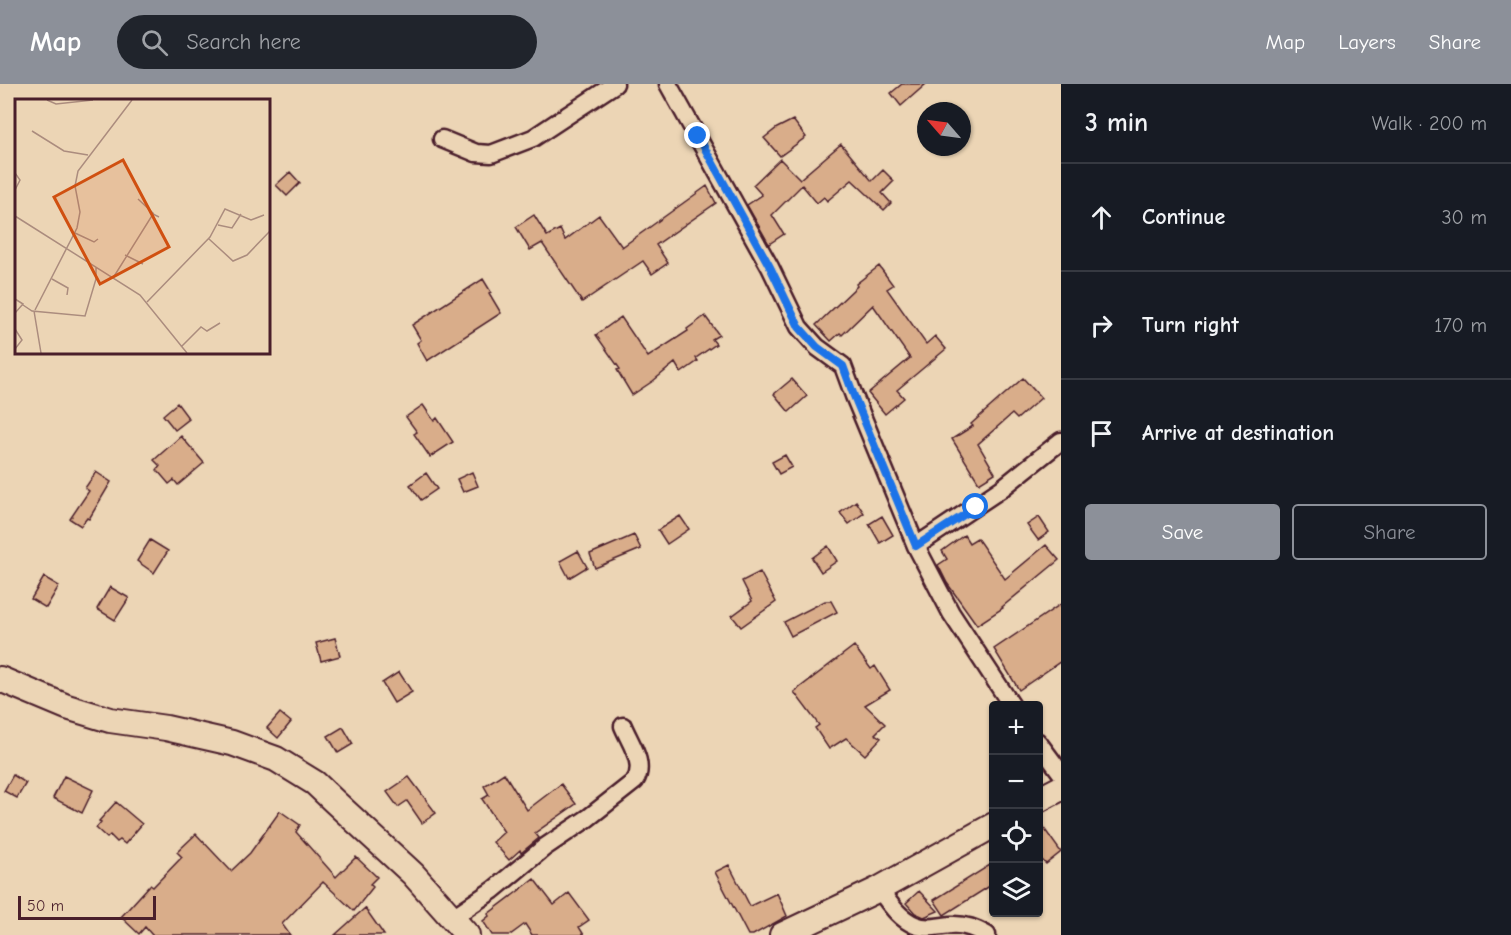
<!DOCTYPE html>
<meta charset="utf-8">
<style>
:root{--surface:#171b24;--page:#20242c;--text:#f1f3f6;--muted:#9ea1a6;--line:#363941;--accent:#8c9099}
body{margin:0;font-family:"Comic Neue",sans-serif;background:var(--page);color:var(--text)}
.controls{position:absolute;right:18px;bottom:18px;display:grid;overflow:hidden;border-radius:6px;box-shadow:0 2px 4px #0004}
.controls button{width:54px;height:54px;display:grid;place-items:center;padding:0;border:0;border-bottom:2px solid var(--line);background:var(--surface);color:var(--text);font:30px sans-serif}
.compass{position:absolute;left:917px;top:18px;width:54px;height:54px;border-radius:50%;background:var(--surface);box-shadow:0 2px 4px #0004;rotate:298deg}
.scale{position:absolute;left:18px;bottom:15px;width:138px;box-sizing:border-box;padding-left:6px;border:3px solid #4a1f2b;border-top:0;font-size:16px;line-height:21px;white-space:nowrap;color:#4a1f2b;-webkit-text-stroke:4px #ecd5b5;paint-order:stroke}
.stop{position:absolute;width:18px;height:18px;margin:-14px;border:4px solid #1a73e8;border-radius:50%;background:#fff}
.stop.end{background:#1a73e8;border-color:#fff;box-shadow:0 2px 6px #0008}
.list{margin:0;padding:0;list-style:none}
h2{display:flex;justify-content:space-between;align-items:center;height:78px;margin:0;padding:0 24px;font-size:26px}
h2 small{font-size:20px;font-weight:400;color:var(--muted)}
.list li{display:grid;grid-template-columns:39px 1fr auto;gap:18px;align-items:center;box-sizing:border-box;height:108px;padding:0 24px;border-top:2px solid var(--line)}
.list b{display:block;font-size:22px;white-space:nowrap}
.list em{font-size:20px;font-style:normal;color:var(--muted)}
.actions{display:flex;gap:12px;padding:18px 24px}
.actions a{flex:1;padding:14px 0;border:2px solid var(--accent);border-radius:6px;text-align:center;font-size:21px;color:var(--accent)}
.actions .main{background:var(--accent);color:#fff}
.icon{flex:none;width:33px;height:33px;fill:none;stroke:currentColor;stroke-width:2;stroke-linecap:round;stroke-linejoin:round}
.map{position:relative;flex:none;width:1061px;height:851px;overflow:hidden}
header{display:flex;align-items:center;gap:36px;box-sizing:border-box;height:84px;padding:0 30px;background:var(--accent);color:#fff}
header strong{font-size:28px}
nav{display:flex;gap:33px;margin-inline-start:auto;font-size:21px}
.search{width:420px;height:54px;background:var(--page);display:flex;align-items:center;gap:15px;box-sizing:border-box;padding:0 21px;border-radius:33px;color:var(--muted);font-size:22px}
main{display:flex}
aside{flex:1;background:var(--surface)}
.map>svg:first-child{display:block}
.building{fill:#d9ad8a;stroke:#4a1f2b;stroke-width:1.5}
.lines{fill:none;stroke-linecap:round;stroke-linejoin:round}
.street-casing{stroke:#4a1f2b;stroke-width:21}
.secondary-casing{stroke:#4a1f2b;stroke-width:28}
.street{stroke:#ecd5b5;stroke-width:16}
.secondary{stroke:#ecd5b5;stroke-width:24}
.route{stroke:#1a73e8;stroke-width:8}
.inset-road{fill:none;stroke:#ab8c7e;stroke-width:1.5}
.view{fill:#d05011;fill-opacity:0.15;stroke:#d05011;stroke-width:3}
.inset-edge{fill:none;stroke:#4a1f2b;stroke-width:3}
</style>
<header>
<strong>Map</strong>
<div class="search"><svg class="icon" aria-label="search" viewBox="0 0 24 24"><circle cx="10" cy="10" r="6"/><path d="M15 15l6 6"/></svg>Search here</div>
<nav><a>Map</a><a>Layers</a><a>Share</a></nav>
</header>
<main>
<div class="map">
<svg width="1061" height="851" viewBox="0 0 1061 851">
<rect width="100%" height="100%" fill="#ecd5b5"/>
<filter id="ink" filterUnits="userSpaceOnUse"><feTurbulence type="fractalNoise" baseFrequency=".0167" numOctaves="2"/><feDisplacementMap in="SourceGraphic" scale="12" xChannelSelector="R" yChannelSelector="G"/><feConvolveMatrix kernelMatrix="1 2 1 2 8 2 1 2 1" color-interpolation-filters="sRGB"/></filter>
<g filter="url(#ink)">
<path class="building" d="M 902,0 L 926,0 L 901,22 L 891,9 Z
M 793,36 L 806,53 L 780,72 L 764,54 L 777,44 Z
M 841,60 L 872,97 L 883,86 L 894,97 L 882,109 L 891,119 L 884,126 L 852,96 L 827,117 L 824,113 L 817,119 L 802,101 L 772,131 L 784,150 L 769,160 L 747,121 L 762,111 L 753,101 L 780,75 L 800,95 Z
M 290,88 L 300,99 L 287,112 L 276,101 Z
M 707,102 L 716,119 L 656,161 L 668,179 L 652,190 L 643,177 L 582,218 L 542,159 L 530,166 L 516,143 L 534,131 L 547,152 L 560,145 L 565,156 L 599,131 L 622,163 Z
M 879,182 L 893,201 L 887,205 L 926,260 L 935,252 L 946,265 L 897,306 L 904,314 L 885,330 L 868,309 L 910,274 L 873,221 L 842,251 L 840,249 L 831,257 L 816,241 L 857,202 L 856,200 Z
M 483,195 L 491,208 L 489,209 L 501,229 L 427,277 L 417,259 L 421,256 L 412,241 Z
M 705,232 L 719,251 L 712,255 L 716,260 L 696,274 L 698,277 L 681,289 L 675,279 L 653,297 L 632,311 L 617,286 L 620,285 L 596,251 L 621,233 L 648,273 L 688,247 L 687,245 Z
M 1023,294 L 1041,314 L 1017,335 L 1012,330 L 978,360 L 995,389 L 979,399 L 952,355 L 973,342 L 971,340 Z
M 792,295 L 807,312 L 789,328 L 774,310 Z
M 177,319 L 189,335 L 175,346 L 163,331 Z
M 423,321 L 434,337 L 437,334 L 453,358 L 430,373 L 414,350 L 417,348 L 406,333 Z
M 181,352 L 204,379 L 178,401 L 174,396 L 169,400 L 157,386 L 160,382 L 154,376 Z
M 785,371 L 792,383 L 779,390 L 772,378 Z
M 96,388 L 111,398 L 89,435 L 87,434 L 81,442 L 70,435 L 89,407 L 85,404 Z
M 472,388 L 478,402 L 463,408 L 457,395 Z
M 426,389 L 437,405 L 421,416 L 410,401 Z
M 856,417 L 864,429 L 849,440 L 840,429 Z
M 680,432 L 689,445 L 667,460 L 658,446 Z
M 882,432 L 893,451 L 880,459 L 869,440 Z
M 1039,433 L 1049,448 L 1038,456 L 1027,441 Z
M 634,451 L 641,465 L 595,484 L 590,470 Z
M 964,451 L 969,459 L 977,454 L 1005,495 L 1046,461 L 1059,476 L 1002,523 L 1003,524 L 977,541 L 947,499 L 938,481 L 947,475 L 942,467 Z
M 150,456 L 168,467 L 154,489 L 137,477 Z
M 828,462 L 837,477 L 821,488 L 812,474 Z
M 578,467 L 587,483 L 569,494 L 560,477 Z
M 760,488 L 776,518 L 741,543 L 732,532 L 752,517 L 742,497 Z
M 44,493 L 59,502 L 46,524 L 31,515 Z
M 110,503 L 129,514 L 115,536 L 97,525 Z
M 825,517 L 831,517 L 837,528 L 791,552 L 784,538 Z
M 1061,520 L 1061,577 L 1019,606 L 994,565 Z
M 335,554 L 340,572 L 321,577 L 316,559 Z
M 854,562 L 871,585 L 875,582 L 890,606 L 865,621 L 885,640 L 875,650 L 881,654 L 865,671 L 846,654 L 829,665 L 815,644 L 819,641 L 794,608 Z
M 399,588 L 412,608 L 394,619 L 382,599 Z
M 280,629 L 291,638 L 278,654 L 267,644 Z
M 343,643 L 353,660 L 338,669 L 328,652 Z
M 504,689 L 527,726 L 561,700 L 576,720 L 535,749 L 539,754 L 521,769 L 520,766 L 509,776 L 493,758 L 504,748 L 482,715 L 489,711 L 484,702 Z
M 13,691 L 26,699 L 17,714 L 4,707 Z
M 64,692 L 93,706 L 82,729 L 53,714 Z
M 409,693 L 436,729 L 422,739 L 407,717 L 398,723 L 387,708 Z
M 116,718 L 142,740 L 125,760 L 120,756 L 117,758 L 110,751 L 107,754 L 96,744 L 101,738 L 99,737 Z
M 280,727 L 300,741 L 296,748 L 336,793 L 356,773 L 377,793 L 370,800 L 373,803 L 354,827 L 323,798 L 282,840 L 290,851 L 152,851 L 145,843 L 139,850 L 121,833 L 150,801 L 153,803 L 182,773 L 177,768 L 196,750 L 231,787 L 250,769 Z
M 1038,736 L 1061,768 L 1046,780 L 1038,772 Z
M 993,779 L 993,800 L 944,831 L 934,816 Z
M 729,781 L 750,822 L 777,809 L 787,832 L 753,851 L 748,851 L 715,788 Z
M 534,795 L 554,821 L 569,809 L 589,836 L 579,843 L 584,851 L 532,851 L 525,840 L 510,851 L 492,851 L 483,837 L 489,832 L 488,830 Z
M 919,807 L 938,827 L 924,833 L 915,829 L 906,819 Z
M 365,824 L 384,851 L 335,851 Z"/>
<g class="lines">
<defs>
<path id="street" d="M 668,0 L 770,183 L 799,243 L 817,263 L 843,282 L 854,312 L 916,462 L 951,529 L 1012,622
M 442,55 L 476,69 L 491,70 L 533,54 L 615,0
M 916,462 L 1001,405 L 1061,357
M 1038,658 L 1061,689
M 879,805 C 889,818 898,834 915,841 C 927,846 939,842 951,841 C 965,840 976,845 987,851
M 453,833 L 493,806 L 545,763 L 588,734 L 635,697 C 646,680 630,659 623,642"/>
<path id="secondary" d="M 0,595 L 67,623 L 110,636 L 166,644 L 232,659 L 276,675 L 315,699 L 335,718 L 413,790 L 467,851
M 1038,716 L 1061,704
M 782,851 L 879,805 L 994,741"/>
</defs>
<use href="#street" class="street-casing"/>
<use href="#secondary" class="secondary-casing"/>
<use href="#street" class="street"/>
<use href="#secondary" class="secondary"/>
</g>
</g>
<g class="lines" filter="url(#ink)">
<path class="route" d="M 698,52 L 770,183 L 799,243 L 817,263 L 843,282 L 854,312 L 916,462 L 976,423"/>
</g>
<g transform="translate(15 15)">
<rect width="255" height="255" fill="#ecd5b5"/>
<path class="inset-road" d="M 32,1 L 41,5 L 78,1M 17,32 L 49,52 L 73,56M 0,74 L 5,81 L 0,91M 123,100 L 139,115M 0,117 L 125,196 L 172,254M 203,126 L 217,129 L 226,115M 60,134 L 79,143 L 83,140M 194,140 L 218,162 L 232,156 L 255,132M 110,156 L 128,165M 98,179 L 138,115 L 144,118M 37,180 L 53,189 L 52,196M 0,200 L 8,205 L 0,214M 132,203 L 195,138 L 210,110 L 236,121 L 249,116M 8,206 L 17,212 L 70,217 L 81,180 L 81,168M 20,211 L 62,129 L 65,113 L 60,87 L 63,72 L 117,1M 19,212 L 26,254M 0,230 L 7,241 L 0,250M 166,248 L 186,228 L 192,232 L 205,224"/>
<path class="view" d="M 108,61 L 154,148 L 85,185 L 39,98 Z"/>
<rect width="255" height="255" class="inset-edge"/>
</g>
</svg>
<div class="controls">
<button>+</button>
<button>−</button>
<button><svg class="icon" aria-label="locate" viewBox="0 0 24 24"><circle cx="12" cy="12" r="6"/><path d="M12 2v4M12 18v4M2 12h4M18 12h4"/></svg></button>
<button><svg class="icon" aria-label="layers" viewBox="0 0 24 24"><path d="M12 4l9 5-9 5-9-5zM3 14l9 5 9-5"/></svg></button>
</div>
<svg class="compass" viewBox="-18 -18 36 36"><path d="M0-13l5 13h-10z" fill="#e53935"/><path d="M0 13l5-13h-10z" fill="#9ea1a6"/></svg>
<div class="scale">50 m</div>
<div class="stop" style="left:976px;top:423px"></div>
<div class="stop end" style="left:698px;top:52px"></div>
</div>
<aside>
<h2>3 min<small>Walk · 200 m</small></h2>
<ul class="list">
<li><svg class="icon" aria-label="ahead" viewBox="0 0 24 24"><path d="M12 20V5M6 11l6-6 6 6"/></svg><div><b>Continue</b></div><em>30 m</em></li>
<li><svg class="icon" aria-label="right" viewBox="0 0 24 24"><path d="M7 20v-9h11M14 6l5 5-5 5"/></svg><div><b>Turn right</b></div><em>170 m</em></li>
<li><svg class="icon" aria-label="arrive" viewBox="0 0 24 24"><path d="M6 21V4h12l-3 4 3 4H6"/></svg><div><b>Arrive at destination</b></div></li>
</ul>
<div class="actions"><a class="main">Save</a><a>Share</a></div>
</aside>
</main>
